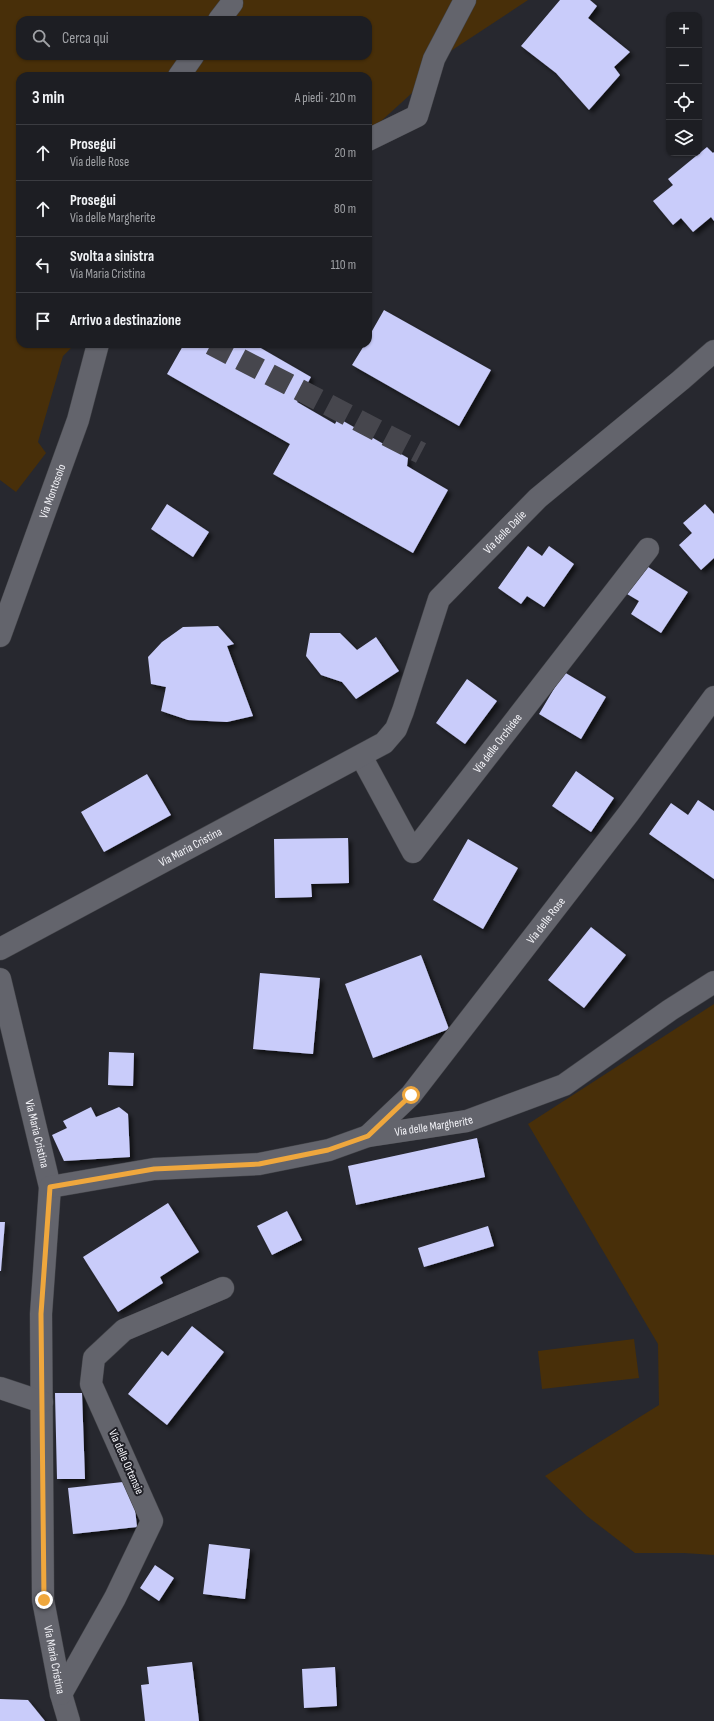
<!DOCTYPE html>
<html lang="it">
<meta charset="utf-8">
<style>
:root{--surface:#1d1e23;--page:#2a2b30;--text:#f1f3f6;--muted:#a0a2a6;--line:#3b3c41}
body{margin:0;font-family:"Sofia Sans Condensed",sans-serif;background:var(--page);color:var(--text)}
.controls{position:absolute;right:12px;top:12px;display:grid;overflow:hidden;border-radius:8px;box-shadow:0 1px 3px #0004}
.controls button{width:36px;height:36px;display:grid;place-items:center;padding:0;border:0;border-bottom:1px solid var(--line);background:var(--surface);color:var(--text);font:20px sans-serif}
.stop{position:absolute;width:12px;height:12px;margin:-9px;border:3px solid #efa73d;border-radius:50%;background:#fff}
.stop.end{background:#efa73d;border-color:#fff;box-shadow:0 1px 4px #0008}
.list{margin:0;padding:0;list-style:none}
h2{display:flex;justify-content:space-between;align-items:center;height:52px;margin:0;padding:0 16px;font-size:17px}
h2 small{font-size:13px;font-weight:400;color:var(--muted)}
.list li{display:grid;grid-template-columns:26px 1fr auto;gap:12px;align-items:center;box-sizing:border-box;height:56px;padding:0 16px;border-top:1px solid var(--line)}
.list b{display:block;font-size:15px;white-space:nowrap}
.list p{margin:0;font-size:13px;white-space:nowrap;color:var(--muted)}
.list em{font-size:13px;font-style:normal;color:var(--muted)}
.icon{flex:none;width:22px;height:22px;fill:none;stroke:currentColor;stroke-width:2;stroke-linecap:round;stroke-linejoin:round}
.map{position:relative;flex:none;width:714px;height:1721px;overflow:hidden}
.search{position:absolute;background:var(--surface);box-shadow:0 1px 3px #0004;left:16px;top:16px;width:356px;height:44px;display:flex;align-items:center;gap:10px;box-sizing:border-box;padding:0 14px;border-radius:12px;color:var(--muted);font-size:15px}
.panel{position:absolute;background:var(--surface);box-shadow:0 1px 3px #0004;left:16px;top:72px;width:356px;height:276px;border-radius:12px}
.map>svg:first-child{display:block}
.green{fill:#482f09;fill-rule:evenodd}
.building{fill:#c9ccfa;filter:url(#shadow)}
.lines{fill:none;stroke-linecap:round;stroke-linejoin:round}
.minor-tunnel{stroke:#46464d;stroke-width:22;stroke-dasharray:22 11;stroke-linecap:butt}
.minor-casing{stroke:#424348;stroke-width:23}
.minor{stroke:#63646c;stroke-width:22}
.route{stroke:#efa73d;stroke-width:5}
.labels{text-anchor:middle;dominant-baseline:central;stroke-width:4;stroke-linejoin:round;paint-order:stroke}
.street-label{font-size:12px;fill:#f3f3f8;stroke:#1e1e25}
</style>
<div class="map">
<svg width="714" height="1721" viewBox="0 0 714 1721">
<defs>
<filter id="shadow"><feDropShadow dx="3.5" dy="3.5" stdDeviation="2" flood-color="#0009"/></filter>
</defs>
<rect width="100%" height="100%" fill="#27282f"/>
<path class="green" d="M 0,0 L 528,0 L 431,64 L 412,93 L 368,133 L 368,76 L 20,76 L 20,344 L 75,344 L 63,356 L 38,442 L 46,453 L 16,492 L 0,480 ZM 20,20 L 368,20 L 368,56 L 20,56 Z
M 714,1004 L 714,1555 L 684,1553 L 635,1553 L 587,1516 L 545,1476 L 659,1405 L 658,1344 L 528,1124 Z
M 634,1339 L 639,1378 L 542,1389 L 538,1351 Z"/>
<path class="building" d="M 560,0 L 590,0 L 597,6 L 588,18 L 630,52 L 614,67 L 620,75 L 589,110 L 556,73 L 521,46 Z
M 707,147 L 713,153 L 714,152 L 714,221 L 711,217 L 693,232 L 681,218 L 673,225 L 653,201 L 673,185 L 668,179 Z
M 384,310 L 491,370 L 459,426 L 352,365 L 365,344 L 368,344 L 368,338 Z
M 184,344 L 261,344 L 259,347 L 311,377 L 297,402 L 335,424 L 338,418 L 408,458 L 407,466 L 448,490 L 413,553 L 273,474 L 290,444 L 167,374 Z
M 167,504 L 209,532 L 193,557 L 151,529 Z
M 705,504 L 714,514 L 714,558 L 701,570 L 679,545 L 692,533 L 683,523 Z
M 528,546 L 542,556 L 549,546 L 574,564 L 544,607 L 527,596 L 521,604 L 498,588 Z
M 645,565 L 688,592 L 661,633 L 631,614 L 639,601 L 627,594 Z
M 218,626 L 234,644 L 227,646 L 253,716 L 227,722 L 188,720 L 161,711 L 166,687 L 151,684 L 148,657 L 162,642 L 183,627 Z
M 310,633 L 340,633 L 357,650 L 376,637 L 399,671 L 356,699 L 342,682 L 321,675 L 306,656 Z
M 564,672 L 606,697 L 581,739 L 539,714 Z
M 467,679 L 497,701 L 465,744 L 436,723 Z
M 576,771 L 614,798 L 591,832 L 552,806 Z
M 147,774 L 171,815 L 104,852 L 81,812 Z
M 698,800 L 714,811 L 714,879 L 649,834 L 671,803 L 688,815 Z
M 348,838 L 349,883 L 311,884 L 312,897 L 275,898 L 274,839 Z
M 468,839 L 518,868 L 483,929 L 433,900 Z
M 591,927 L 626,955 L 584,1008 L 548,980 Z
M 421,955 L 449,1029 L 373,1058 L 345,984 Z
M 260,973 L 320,978 L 313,1054 L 253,1049 Z
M 109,1052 L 134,1053 L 133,1086 L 108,1085 Z
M 91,1107 L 96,1117 L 119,1107 L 128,1114 L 130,1157 L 64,1161 L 52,1135 L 67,1128 L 63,1121 Z
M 477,1138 L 485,1177 L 356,1205 L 348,1166 Z
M 168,1203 L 199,1252 L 160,1277 L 163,1283 L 118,1312 L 83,1257 Z
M 287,1211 L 302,1240 L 272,1255 L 257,1226 Z
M 0,1222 L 5,1222 L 1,1271 L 0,1271 Z
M 488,1226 L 494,1246 L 424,1267 L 418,1248 Z
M 192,1326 L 224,1352 L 167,1425 L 128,1394 L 162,1351 L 168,1356 Z
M 55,1393 L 82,1393 L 85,1479 L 57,1479 Z
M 132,1481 L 137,1527 L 73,1534 L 68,1488 Z
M 209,1544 L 250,1549 L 245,1599 L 203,1594 Z
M 155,1565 L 174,1578 L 159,1601 L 140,1588 Z
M 192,1662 L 199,1721 L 145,1721 L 141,1685 L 149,1684 L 147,1667 Z
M 335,1667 L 337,1706 L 304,1708 L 302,1669 Z
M 0,1699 L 28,1700 L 45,1721 L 0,1721 Z"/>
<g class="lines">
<path class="minor-tunnel" d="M 211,344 L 421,453"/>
<defs>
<g id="minor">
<path d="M 219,20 L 232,3"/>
<path d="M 179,76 L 193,56"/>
<path d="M 368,140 L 417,116 L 434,59 L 465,0"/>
<path id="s1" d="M 0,636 L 78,420 L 98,344"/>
<path id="s2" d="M 361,756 L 413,852 L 648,549"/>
<path id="s3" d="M 0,949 L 384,743 L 396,729 L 403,711 L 439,599 L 538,498 L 681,380 L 714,351"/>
<path id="s4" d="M 0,979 L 50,1187 L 41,1314 L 43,1600 L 61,1694 L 69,1721"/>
<path id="s5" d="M 368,1136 L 411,1095 L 629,813 L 714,697"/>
<path id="s6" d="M 50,1187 L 154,1169 L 259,1164 L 329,1150 L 368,1136 L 467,1121 L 564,1085 L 670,1010 L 714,982"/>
<path d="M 0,1388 L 42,1402"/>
<path d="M 61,1694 L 115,1598 L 152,1521 L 91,1384 L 94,1358 L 124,1330 L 223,1288"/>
</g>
</defs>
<use href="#minor" class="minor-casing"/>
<use href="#minor" class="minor"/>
</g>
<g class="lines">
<path class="route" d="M 44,1600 L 41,1314 L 50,1187 L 154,1169 L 259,1164 L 328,1150 L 368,1136 L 411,1095"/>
</g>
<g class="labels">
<g class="street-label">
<text stroke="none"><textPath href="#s1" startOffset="154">Via Montosolo</textPath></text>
<text stroke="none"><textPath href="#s3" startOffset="685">Via delle Dalie</textPath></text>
<text stroke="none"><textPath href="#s2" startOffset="247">Via delle Orchidee</textPath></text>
<text stroke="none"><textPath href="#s3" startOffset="216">Via Maria Cristina</textPath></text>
<text stroke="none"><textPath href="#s5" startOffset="280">Via delle Rose</textPath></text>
<text stroke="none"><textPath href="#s6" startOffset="390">Via delle Margherite</textPath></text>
<text stroke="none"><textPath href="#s4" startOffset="159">Via Maria Cristina</textPath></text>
<text transform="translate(126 1462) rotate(66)">Via delle Ortensie</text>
<text stroke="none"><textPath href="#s4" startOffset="688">Via Maria Cristina</textPath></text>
</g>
</g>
</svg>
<div class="controls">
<button>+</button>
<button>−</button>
<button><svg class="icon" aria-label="locate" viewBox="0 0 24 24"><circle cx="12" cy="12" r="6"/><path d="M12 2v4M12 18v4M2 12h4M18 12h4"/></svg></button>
<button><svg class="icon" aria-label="layers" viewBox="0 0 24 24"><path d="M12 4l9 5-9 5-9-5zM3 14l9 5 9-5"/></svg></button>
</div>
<div class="stop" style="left:411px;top:1095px"></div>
<div class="stop end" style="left:44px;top:1600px"></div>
<div class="search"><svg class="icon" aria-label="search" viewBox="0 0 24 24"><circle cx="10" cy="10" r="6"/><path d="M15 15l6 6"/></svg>Cerca qui</div>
<section class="panel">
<h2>3 min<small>A piedi · 210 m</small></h2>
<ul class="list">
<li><svg class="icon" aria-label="ahead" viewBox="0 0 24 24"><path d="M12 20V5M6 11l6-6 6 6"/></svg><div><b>Prosegui</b><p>Via delle Rose</p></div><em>20 m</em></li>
<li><svg class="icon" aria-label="ahead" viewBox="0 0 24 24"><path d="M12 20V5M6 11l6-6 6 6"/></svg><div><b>Prosegui</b><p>Via delle Margherite</p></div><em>80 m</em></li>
<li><svg class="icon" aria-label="left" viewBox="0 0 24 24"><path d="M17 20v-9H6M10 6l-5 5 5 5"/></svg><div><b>Svolta a sinistra</b><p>Via Maria Cristina</p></div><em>110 m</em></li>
<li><svg class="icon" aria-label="arrive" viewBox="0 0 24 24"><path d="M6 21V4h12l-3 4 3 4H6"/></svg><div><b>Arrivo a destinazione</b></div></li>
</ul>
</section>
</div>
